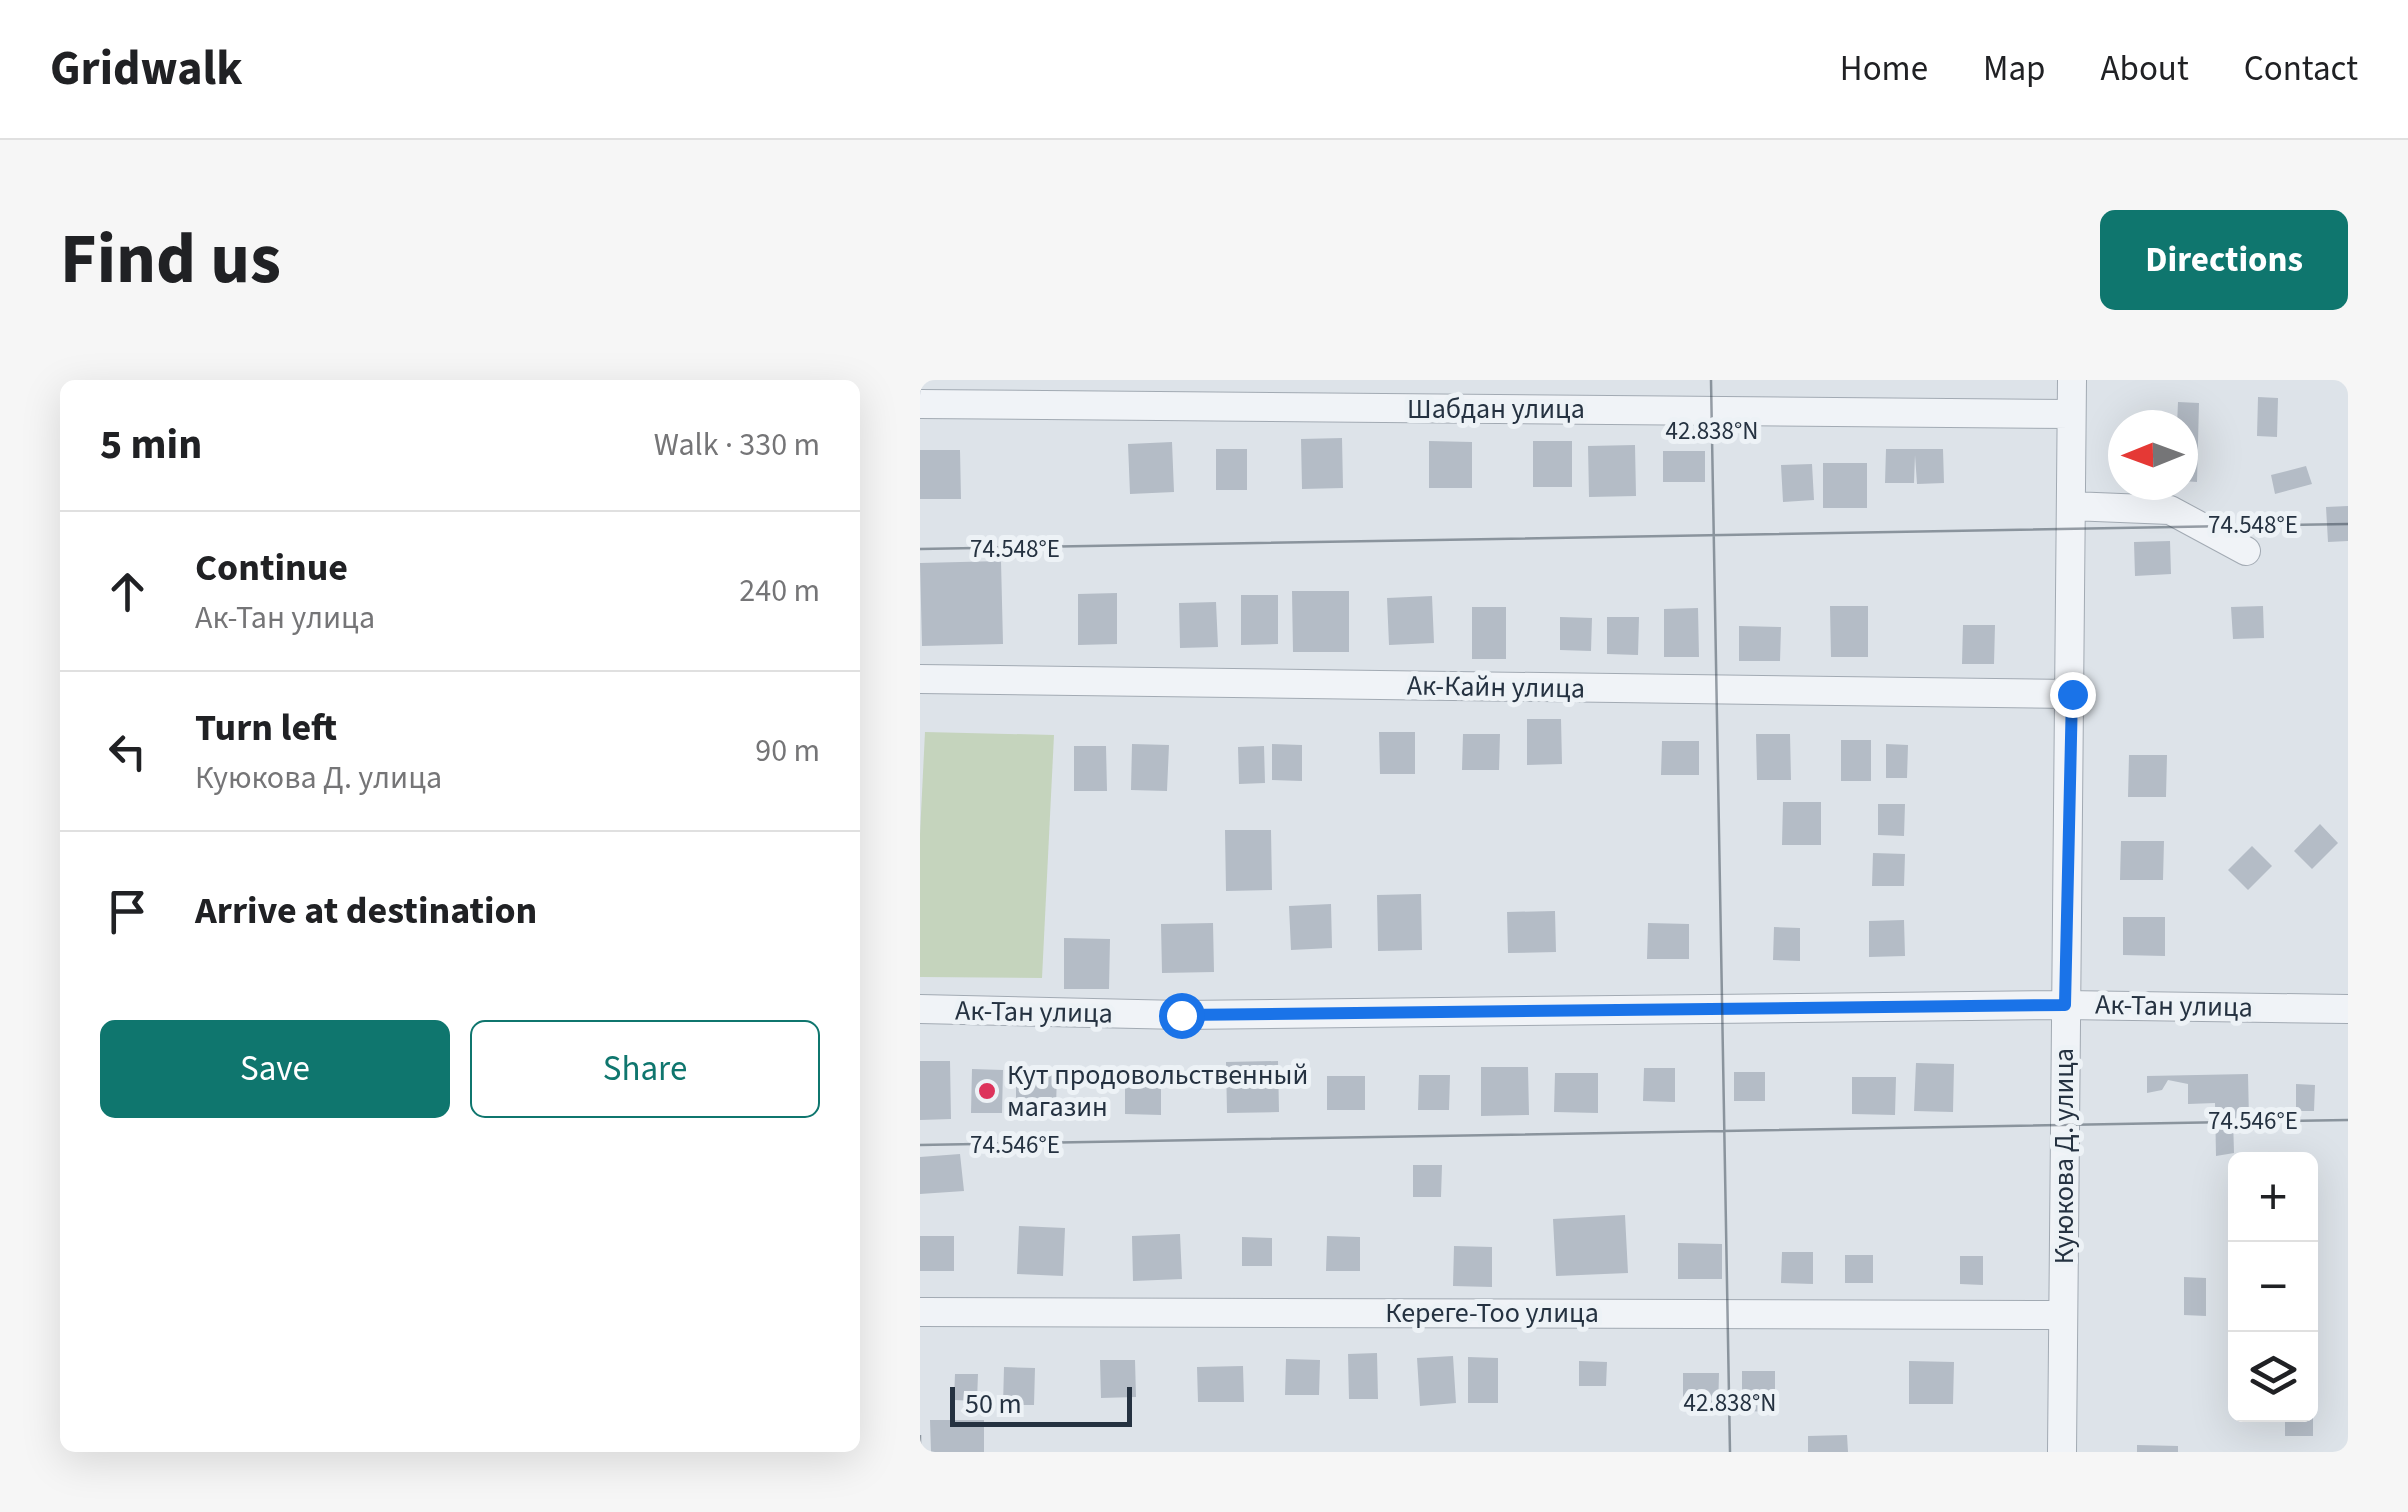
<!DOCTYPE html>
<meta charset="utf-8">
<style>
:root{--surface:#fff;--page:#f6f6f6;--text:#202124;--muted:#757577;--line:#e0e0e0;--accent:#0f766e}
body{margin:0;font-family:"Source Sans 3",sans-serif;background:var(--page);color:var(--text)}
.controls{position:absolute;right:30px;bottom:30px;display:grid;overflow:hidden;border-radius:15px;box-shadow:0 10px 40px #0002}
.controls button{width:90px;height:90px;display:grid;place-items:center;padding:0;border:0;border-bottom:2px solid var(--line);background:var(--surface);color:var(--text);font:50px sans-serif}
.compass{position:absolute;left:1188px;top:30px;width:90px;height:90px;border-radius:50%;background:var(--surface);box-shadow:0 10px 40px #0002;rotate:269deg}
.scale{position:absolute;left:30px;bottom:25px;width:182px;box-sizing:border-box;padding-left:10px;border:5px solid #253241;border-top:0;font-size:28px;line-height:35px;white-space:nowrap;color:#253241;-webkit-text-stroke:8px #edf2f6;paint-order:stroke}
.stop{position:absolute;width:30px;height:30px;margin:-22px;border:8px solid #1a73e8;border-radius:50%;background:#fff}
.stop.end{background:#1a73e8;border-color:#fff;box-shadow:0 2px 10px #0008}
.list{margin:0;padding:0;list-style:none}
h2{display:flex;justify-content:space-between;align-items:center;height:130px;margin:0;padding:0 40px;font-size:42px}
h2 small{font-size:32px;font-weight:400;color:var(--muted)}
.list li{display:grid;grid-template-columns:65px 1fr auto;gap:30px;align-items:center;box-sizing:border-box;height:160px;padding:0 40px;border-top:2px solid var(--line)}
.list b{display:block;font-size:38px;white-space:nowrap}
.list p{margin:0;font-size:32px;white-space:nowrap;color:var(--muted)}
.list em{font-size:32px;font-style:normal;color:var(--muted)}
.actions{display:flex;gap:20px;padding:30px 40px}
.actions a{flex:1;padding:22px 0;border:2px solid var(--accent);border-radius:15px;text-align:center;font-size:35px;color:var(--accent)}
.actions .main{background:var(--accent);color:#fff}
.icon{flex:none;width:55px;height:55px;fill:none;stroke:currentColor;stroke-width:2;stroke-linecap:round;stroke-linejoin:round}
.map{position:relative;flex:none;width:1428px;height:1072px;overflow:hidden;border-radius:15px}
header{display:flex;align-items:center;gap:60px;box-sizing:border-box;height:140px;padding:0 50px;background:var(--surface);border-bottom:2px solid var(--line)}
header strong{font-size:48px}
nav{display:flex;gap:55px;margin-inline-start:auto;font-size:35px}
.intro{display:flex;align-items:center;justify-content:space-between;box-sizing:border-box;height:240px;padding:0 60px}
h1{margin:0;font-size:70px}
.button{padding:25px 45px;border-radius:15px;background:var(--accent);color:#fff;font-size:35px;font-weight:700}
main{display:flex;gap:60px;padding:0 60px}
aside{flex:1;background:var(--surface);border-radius:15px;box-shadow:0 10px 40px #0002}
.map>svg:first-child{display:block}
.green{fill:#c5d4bd}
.building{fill:#b4bcc6}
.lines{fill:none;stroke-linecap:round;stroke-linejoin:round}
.minor-casing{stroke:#a2aab3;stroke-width:30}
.minor{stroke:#f0f3f7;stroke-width:28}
.route{stroke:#1a73e8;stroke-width:12}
.ticks{fill:none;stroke:#253241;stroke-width:2.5;stroke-opacity:0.45}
.poi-dot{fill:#dd335b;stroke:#edf2f6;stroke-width:4}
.labels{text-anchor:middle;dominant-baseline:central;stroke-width:10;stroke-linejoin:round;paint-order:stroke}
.street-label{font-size:28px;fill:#253241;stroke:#edf2f6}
.poi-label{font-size:28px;fill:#253241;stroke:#edf2f6;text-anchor:start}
.ticks-label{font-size:25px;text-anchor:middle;fill:#253241;stroke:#edf2f6;stroke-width:10;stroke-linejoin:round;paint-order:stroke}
</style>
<header>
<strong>Gridwalk</strong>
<nav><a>Home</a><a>Map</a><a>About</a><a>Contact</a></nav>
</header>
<div class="intro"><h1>Find us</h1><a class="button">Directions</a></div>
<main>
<aside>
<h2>5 min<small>Walk · 330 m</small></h2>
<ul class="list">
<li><svg class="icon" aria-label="ahead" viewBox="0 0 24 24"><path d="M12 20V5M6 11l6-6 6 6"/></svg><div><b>Continue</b><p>Ак-Тан улица</p></div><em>240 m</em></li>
<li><svg class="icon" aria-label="left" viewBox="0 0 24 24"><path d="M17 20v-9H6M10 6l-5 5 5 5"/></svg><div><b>Turn left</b><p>Куюкова Д. улица</p></div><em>90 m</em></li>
<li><svg class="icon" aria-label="arrive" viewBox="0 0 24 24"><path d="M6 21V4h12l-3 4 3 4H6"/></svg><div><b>Arrive at destination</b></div></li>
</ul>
<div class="actions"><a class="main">Save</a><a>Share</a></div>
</aside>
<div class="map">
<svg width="1428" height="1072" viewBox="0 0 1428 1072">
<rect width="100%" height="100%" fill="#dde3e9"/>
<path class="green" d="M 5,352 L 134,355 L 122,598 L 0,597 L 0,454 Z"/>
<path class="building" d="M 1338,17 L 1358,18 L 1357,57 L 1337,56 Z
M 1258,22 L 1279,23 L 1277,102 L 1263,101 L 1263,45 L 1257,45 Z
M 422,58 L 423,108 L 382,109 L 381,59 Z
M 509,61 L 552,62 L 552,108 L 509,108 Z
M 613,61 L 652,61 L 652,107 L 613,107 Z
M 252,62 L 254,112 L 210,114 L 208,64 Z
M 715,65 L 716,116 L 669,117 L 668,66 Z
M 296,69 L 327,69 L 327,110 L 296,110 Z
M 966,69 L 1023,69 L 1024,103 L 997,104 L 995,75 L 994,103 L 965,103 Z
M 0,70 L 40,70 L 41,119 L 0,119 Z
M 743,71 L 785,71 L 785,102 L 743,102 Z
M 903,83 L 947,83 L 947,128 L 903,128 Z
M 892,84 L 894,120 L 863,122 L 861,85 Z
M 1386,86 L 1392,104 L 1355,114 L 1351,95 Z
M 1428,126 L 1428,161 L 1408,162 L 1406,127 Z
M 1250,161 L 1251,194 L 1215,196 L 1214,162 Z
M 81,181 L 83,264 L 2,266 L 0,183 Z
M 372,211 L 429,211 L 429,272 L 373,272 Z
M 197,213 L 197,264 L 158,265 L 158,214 Z
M 321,215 L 358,215 L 358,264 L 321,265 Z
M 512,216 L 514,263 L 469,265 L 467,218 Z
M 296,222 L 298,267 L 260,268 L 259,223 Z
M 910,226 L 948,226 L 948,277 L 911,277 Z
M 1343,226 L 1344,258 L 1313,259 L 1311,227 Z
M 552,227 L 586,227 L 586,279 L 552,279 Z
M 778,228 L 779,277 L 744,277 L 744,229 Z
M 640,237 L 672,238 L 671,271 L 640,270 Z
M 687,237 L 719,237 L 718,275 L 687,274 Z
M 1043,245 L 1075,245 L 1074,284 L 1042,284 Z
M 819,246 L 861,247 L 860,281 L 819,281 Z
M 607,339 L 641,339 L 642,384 L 607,385 Z
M 459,352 L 495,352 L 495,394 L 460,394 Z
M 543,354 L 580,354 L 579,390 L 542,390 Z
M 836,354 L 870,354 L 871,400 L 837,400 Z
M 921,360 L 951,360 L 951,401 L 921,401 Z
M 742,361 L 779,361 L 779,395 L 741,395 Z
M 212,364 L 249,365 L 247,411 L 211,410 Z
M 352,364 L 382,365 L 382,401 L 352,400 Z
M 966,364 L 988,365 L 987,398 L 966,398 Z
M 154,366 L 186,366 L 187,411 L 154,411 Z
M 344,366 L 345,403 L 319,404 L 318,367 Z
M 1209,375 L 1247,375 L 1246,417 L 1208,417 Z
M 863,422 L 901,422 L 901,465 L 862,465 Z
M 958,424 L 985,424 L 984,456 L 958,455 Z
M 1400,444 L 1418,463 L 1392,489 L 1374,471 Z
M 305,450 L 351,450 L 352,510 L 306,511 Z
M 1201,461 L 1244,461 L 1243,500 L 1200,500 Z
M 1332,466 L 1352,486 L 1328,510 L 1308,490 Z
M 953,473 L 985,474 L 984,506 L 952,506 Z
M 501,514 L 502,570 L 458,571 L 457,515 Z
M 411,524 L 412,568 L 371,570 L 369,526 Z
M 635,531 L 636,572 L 588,573 L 587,532 Z
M 1203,537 L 1245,537 L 1245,576 L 1203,575 Z
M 984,540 L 985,576 L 949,577 L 949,541 Z
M 293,543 L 294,592 L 242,593 L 241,544 Z
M 728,543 L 769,544 L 769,579 L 727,579 Z
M 854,547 L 880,548 L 880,581 L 853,580 Z
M 144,558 L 190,559 L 189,609 L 144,609 Z
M 0,681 L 30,681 L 31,739 L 0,740 Z
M 358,681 L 359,732 L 307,733 L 306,682 Z
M 996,683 L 1034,684 L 1033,732 L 994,731 Z
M 561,687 L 608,687 L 609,735 L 561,736 Z
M 724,688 L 755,688 L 755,722 L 723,721 Z
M 52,689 L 83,690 L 82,733 L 51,733 Z
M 96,689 L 137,689 L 136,730 L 96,729 Z
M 814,692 L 845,692 L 845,721 L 814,721 Z
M 205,693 L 241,694 L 241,735 L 205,734 Z
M 635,693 L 678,693 L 678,733 L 634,732 Z
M 1328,694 L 1329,739 L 1313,738 L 1314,773 L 1296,776 L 1295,723 L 1268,724 L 1268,704 L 1248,700 L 1242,710 L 1227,713 L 1227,696 Z
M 499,695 L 530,695 L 529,730 L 498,730 Z
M 407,696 L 445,696 L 445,730 L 407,730 Z
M 932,697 L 976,697 L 975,735 L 932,734 Z
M 1376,704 L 1395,705 L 1394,731 L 1376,731 Z
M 40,774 L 44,811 L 0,814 L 0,777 Z
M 493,785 L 522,785 L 521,817 L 493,817 Z
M 705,835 L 708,893 L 636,896 L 633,839 Z
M 99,846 L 145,848 L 143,896 L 97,894 Z
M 260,854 L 262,899 L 213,901 L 212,856 Z
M 0,856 L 34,856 L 34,891 L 0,891 Z
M 407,856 L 440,857 L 440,891 L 406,891 Z
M 322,857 L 352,858 L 352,886 L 322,886 Z
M 758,863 L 802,864 L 802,899 L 758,899 Z
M 534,866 L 572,867 L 572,907 L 533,906 Z
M 862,872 L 893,872 L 893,904 L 861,903 Z
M 925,875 L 953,875 L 953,903 L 925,903 Z
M 1040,876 L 1063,876 L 1063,905 L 1040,904 Z
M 1264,897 L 1286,898 L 1286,936 L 1264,935 Z
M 457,973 L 458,1019 L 429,1019 L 428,974 Z
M 533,976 L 536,1023 L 500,1026 L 497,978 Z
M 548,977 L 578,978 L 578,1023 L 548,1023 Z
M 366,979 L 400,980 L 399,1015 L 365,1015 Z
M 180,980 L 215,980 L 216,1017 L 181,1018 Z
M 659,981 L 687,982 L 686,1006 L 659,1006 Z
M 989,981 L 1034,982 L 1033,1024 L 989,1024 Z
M 323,986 L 324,1022 L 278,1022 L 277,987 Z
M 84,987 L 115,988 L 114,1025 L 83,1025 Z
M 822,991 L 855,991 L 855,1032 L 822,1031 Z
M 763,993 L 799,993 L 798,1032 L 763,1031 Z
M 35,994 L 58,994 L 57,1021 L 34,1020 Z
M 1365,1038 L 1393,1038 L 1393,1056 L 1365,1056 Z
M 10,1040 L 64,1040 L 64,1072 L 11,1072 Z
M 927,1055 L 928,1072 L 888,1072 L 888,1056 Z
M 1217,1065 L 1258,1066 L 1258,1072 L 1217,1072 Z"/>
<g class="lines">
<defs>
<path id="minor" d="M 0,24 L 1151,34
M 1151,126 L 1250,130 L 1326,171
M 0,299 L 1152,314
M 0,629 L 261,635 L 1145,625 L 1428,629
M 0,932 L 1143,935
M 1142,1072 L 1152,0"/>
</defs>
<use href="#minor" class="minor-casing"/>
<use href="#minor" class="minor"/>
</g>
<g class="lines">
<path class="route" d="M 261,635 L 1145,625 L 1152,314"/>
</g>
<path class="ticks" d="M 791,0 L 810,1072M 0,169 L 1428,144M 0,765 L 1428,740M 0,1055 L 0,1072"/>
<circle class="poi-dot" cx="67" cy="711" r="10"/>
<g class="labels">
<g class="street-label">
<text x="576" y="29">Шабдан улица</text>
<text transform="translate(576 307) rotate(1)">Ак-Кайн улица</text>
<text transform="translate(1254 626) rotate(1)">Ак-Тан улица</text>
<text transform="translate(114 632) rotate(1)">Ак-Тан улица</text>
<text transform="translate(1144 776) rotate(-90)">Куюкова Д. улица</text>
<text x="572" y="933">Кереге-Тоо улица</text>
</g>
<g class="poi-label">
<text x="87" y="695">Кут продовольственный<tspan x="87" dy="32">магазин</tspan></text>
</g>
</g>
<g class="ticks-label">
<text x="792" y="59">42.838°N</text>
<text x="1333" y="153">74.548°E</text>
<text x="95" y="177">74.548°E</text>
<text x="1333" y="749">74.546°E</text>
<text x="95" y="773">74.546°E</text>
<text x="810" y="1031">42.838°N</text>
</g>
</svg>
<div class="controls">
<button>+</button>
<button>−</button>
<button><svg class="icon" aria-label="layers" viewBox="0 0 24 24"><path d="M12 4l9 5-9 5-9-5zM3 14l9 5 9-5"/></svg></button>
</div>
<svg class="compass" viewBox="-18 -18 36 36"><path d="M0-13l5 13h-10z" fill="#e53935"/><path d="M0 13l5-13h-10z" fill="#757577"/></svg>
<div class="scale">50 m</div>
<div class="stop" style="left:261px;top:635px"></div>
<div class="stop end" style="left:1152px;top:314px"></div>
</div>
</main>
